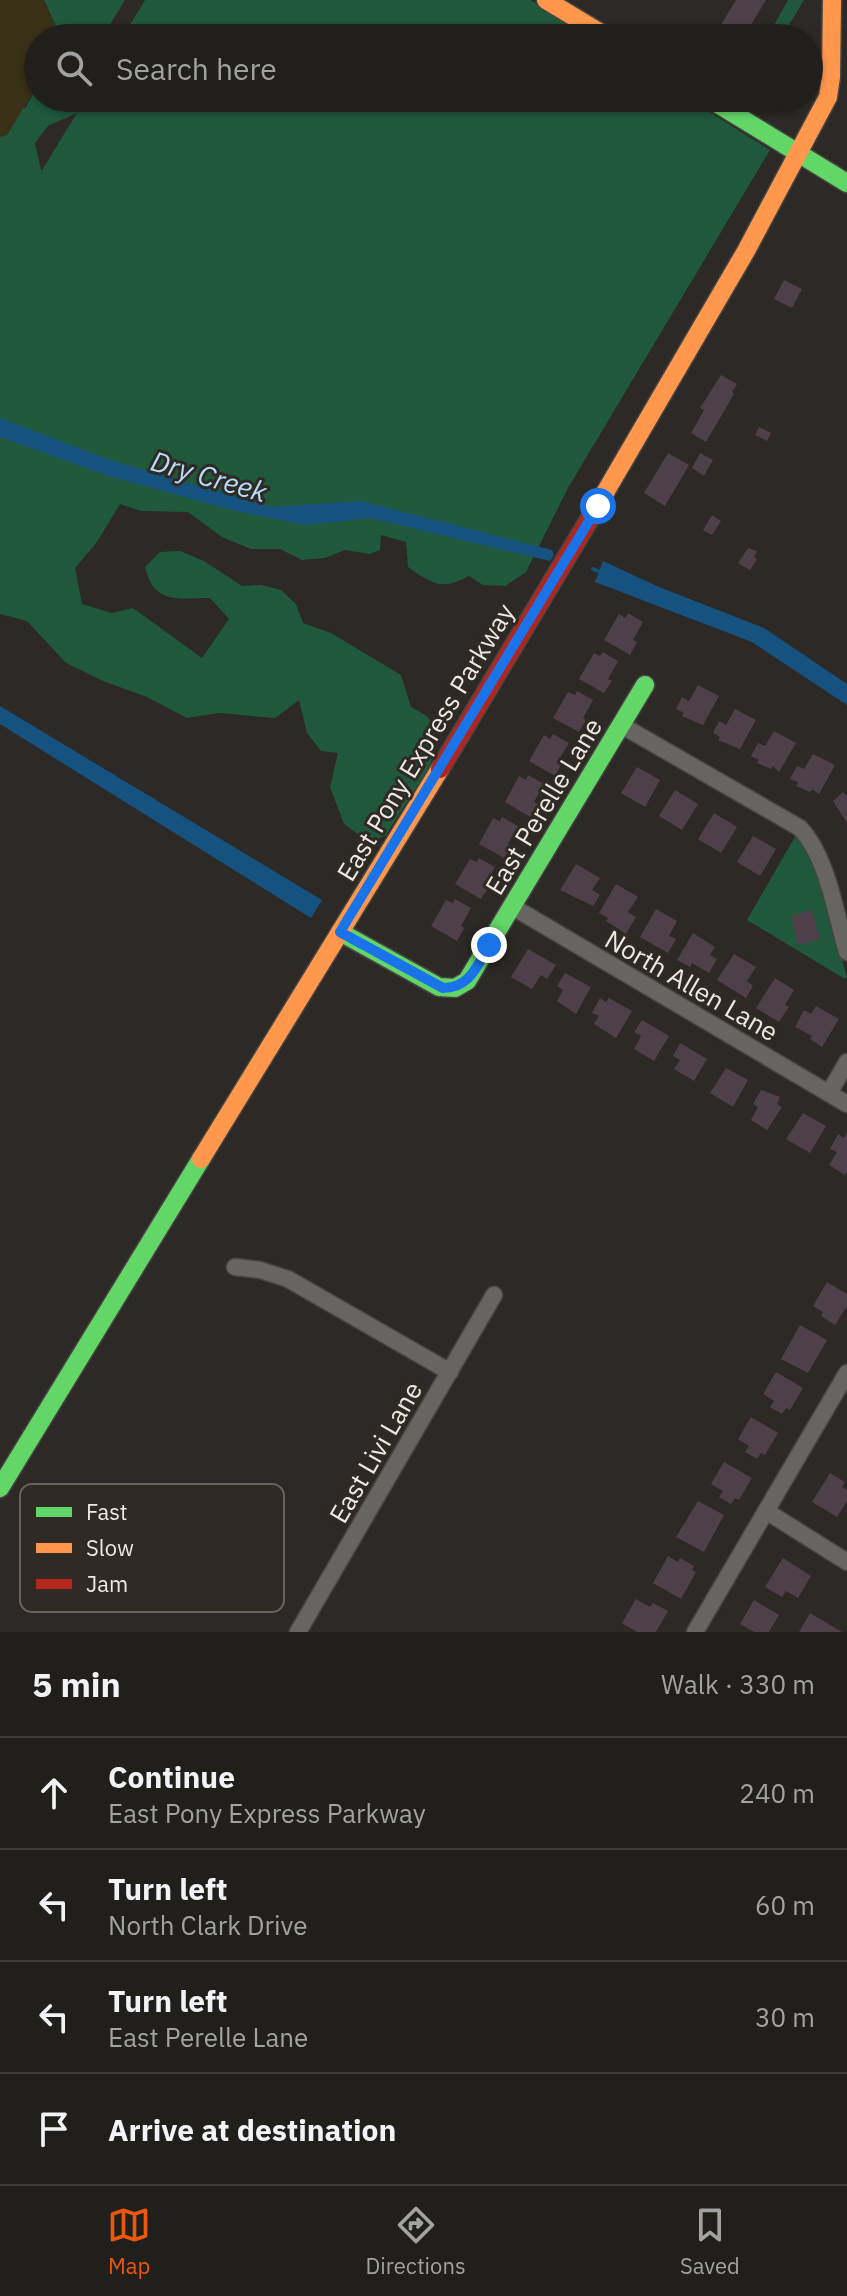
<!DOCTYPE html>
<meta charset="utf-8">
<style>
:root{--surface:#211f1c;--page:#2d2c29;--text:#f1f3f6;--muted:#a2a2a3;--line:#3e3d3b;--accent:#ea580c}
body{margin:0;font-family:"IBM Plex Sans",sans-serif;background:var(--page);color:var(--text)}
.stop{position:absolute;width:24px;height:24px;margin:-18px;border:6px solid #1a73e8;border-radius:50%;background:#fff}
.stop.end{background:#1a73e8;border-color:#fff;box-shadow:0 2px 8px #0008}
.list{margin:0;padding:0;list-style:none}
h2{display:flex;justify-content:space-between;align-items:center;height:104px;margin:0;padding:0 32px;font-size:34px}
h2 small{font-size:26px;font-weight:400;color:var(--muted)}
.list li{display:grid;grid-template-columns:52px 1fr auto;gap:24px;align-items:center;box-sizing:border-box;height:112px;padding:0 32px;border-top:2px solid var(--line)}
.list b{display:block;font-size:30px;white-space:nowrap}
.list p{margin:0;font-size:26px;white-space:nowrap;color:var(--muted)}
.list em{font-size:26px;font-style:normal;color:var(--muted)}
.icon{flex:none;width:44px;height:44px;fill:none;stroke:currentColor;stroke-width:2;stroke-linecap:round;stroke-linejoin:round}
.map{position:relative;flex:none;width:847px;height:1632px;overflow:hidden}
.search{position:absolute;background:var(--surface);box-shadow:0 2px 6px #0004;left:24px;right:24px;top:24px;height:88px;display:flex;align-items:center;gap:20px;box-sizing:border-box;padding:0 28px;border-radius:44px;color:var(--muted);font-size:30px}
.sheet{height:552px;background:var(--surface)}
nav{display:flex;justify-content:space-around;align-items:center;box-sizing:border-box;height:112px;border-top:2px solid var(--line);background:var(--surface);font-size:22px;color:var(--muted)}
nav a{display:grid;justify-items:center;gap:4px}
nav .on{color:var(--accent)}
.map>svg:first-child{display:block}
.green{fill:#1f583b;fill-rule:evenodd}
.sand{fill:#393115}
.water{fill:#15527f}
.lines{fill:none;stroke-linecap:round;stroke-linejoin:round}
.stream{stroke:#15527f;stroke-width:4}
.building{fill:#4f3f49}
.street-casing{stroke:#474542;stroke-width:19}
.fast-casing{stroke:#474542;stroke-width:21}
.slow-casing{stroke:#474542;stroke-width:21}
.jam-casing{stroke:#474542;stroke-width:21}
.street{stroke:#676562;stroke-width:16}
.fast{stroke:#63d668;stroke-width:18}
.slow{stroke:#ff974d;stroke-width:18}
.jam{stroke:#b3261e;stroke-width:18}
.route{stroke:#1a73e8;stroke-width:10}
.labels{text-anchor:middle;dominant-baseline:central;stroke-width:6;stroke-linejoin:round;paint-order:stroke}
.street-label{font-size:26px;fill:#ede9e4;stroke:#2f2a23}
.water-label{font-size:28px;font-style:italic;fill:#b5dbff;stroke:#2f2a23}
.key{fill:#2f2a23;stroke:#68635d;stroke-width:2}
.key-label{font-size:22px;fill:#ede9e4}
</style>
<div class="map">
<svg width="847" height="1632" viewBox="0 0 847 1632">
<rect width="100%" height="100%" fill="#2c2926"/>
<path class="green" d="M 44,0 L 125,0 L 102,38 L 55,38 L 57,29 Z
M 145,0 L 531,0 L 591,38 L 122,38 Z
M 788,0 L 804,0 L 781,38 L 767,38 Z
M 0,30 L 25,109 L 38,84 L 38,98 L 687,98 L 770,150 L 568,488 L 526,572 L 505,586 L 483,585 L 469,576 C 442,591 432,584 408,567 L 406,542 L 381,535 L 380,550 L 370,554 L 345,550 L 325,558 L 302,560 L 280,549 L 251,549 L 222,537 L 188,512 L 141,511 L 120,504 L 97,542 L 75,568 L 82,604 L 112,613 L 133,608 L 202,658 L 229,619 L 210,598 C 178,598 154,605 145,567 L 160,552 L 180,551 L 204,561 L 242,586 L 261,585 L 281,590 L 296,604 L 303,623 L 331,633 L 401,675 L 411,707 L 427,716 L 436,729 L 431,764 L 386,835 L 370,843 L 344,824 L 330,787 L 338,753 L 321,751 L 307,733 L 299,700 L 275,718 L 219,713 L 187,718 L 147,697 L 103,681 L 66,663 L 27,621 L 0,614 ZM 77,113 L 42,170 L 41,170 L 35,143 L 48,126 Z
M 796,835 L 810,850 L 847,977 L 845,979 L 747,920 Z"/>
<path class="sand" d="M 0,0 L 44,0 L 57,29 L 55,38 L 38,38 L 38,84 L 7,135 L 0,137 Z"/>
<path class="water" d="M 0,418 L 110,460 L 272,507 L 361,501 L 552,550 L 554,555 L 550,561 L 371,518 L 305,525 L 232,510 L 109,476 L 0,437 Z
M 603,561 L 659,587 L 764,628 L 847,684 L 847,705 L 752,642 L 595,582 Z
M 0,706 L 322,900 L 311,918 L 0,724 Z"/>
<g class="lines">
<path class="stream" d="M 593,569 L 603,573"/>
</g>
<path class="building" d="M 736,0 L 766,0 L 743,38 L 713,38 Z
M 784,280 L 802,289 L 792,308 L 774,299 Z
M 721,375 L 737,384 L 732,392 L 734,394 L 706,442 L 691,433 L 704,410 L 700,408 Z
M 759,427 L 771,433 L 767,441 L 755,435 Z
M 668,453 L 689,465 L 665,506 L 644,493 Z
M 700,453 L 713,460 L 704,476 L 692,468 Z
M 712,515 L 721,521 L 712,535 L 703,530 Z
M 748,548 L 757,551 L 754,557 L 757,559 L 750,570 L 738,563 Z
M 628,613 L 643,622 L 633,640 L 637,642 L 630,655 L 604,640 L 619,614 L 625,618 Z
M 603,652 L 618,661 L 608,679 L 612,681 L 604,693 L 579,679 L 594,653 L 600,656 Z
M 698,685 L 719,696 L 703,725 L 682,716 L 684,713 L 676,709 L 682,697 L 689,701 Z
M 577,691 L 593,700 L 583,718 L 586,720 L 579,732 L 553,718 L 568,692 L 575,695 Z
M 735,709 L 756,720 L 740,749 L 718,740 L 720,737 L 713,733 L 719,721 L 726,725 Z
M 774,731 L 796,743 L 779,772 L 773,766 L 771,769 L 757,763 L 759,760 L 751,756 L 758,743 L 765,746 Z
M 553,734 L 569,743 L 558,761 L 562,763 L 555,776 L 529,761 L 544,735 L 550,739 Z
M 813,754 L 835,765 L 819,794 L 812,789 L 810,792 L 796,786 L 798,782 L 790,779 L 797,766 L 804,769 Z
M 637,767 L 660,780 L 645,807 L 621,793 Z
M 528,775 L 544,784 L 534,802 L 538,804 L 530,817 L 505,802 L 519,776 L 526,780 Z
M 675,790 L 698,804 L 682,830 L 659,816 Z
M 843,792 L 847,796 L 847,823 L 833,801 Z
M 714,813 L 737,827 L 721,853 L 698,839 Z
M 502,817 L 518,826 L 508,844 L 512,846 L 504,858 L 479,844 L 493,818 L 500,821 Z
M 753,836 L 776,849 L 760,876 L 737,862 Z
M 479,858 L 495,867 L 485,885 L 489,887 L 481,899 L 455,884 L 470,859 L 477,862 Z
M 576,864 L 600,878 L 592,890 L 600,895 L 593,906 L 560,890 Z
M 616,884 L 638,897 L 628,912 L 636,917 L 626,934 L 606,921 L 608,918 L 599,913 Z
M 455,899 L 471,908 L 461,926 L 464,928 L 457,941 L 431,926 L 446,900 L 453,903 Z
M 656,909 L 677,921 L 669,936 L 676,939 L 668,953 L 640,937 Z
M 812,910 L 820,940 L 798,945 L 791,916 Z
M 693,933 L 715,947 L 710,955 L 717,959 L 709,973 L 692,963 L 690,967 L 677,960 Z
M 528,949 L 556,965 L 547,979 L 541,975 L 532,989 L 511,977 Z
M 734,954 L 756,967 L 747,981 L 753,986 L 746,998 L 717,980 Z
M 565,973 L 591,987 L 576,1014 L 557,1001 L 563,990 L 557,986 Z
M 775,978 L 794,990 L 785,1005 L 789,1007 L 779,1022 L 756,1008 Z
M 600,998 L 606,1002 L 609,998 L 632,1011 L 616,1038 L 594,1024 L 599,1016 L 592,1013 Z
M 816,1006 L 839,1019 L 822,1047 L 810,1039 L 812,1036 L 795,1027 L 804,1010 L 811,1014 Z
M 642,1020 L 669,1036 L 654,1061 L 634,1049 L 641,1036 L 634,1032 Z
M 680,1043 L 707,1059 L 694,1081 L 674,1069 L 680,1060 L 673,1056 Z
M 726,1068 L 748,1080 L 733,1107 L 710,1093 Z
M 761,1090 L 780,1097 L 777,1104 L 782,1107 L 767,1130 L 751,1120 L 758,1107 L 753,1104 Z
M 803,1113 L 826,1126 L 810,1153 L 786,1139 Z
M 847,1132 L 847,1172 L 845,1175 L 829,1165 L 837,1152 L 830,1149 L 838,1134 L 844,1138 Z
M 827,1282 L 847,1294 L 847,1306 L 835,1325 L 821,1316 L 823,1312 L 813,1306 Z
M 800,1325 L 827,1340 L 808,1373 L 781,1359 Z
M 776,1372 L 803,1388 L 790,1410 L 786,1408 L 782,1414 L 770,1407 L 774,1401 L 763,1394 Z
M 751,1417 L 778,1433 L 765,1455 L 761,1453 L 757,1459 L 745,1452 L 749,1446 L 738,1439 Z
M 724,1462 L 752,1478 L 739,1500 L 735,1498 L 731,1504 L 719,1497 L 723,1491 L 711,1484 Z
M 830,1473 L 845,1482 L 842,1487 L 847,1490 L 847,1501 L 837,1517 L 812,1502 Z
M 698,1501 L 724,1515 L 704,1552 L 676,1537 Z
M 668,1556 L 678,1562 L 680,1558 L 694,1566 L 692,1570 L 696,1572 L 681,1599 L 653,1583 Z
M 783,1558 L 811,1576 L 798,1598 L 786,1591 L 782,1597 L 765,1587 Z
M 636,1599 L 650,1607 L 653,1603 L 668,1611 L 656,1632 L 637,1632 L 622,1623 Z
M 754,1600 L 779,1615 L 769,1632 L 754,1632 L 740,1624 Z
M 810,1613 L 842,1632 L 799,1632 Z"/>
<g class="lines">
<defs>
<path id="street" d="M 621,725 L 800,828 C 828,858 835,913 847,952
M 513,907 L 847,1104
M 829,1093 L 847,1062
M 235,1267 L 260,1270 L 288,1279 L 450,1372
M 766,1511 L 847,1562
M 298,1632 L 494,1295
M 695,1632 L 847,1373"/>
<path id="fast" d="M 708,98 L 847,183
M 340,932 L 439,987 L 455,988 L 467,981 L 645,685
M 0,1488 L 201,1159"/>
<path id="slow" d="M 546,0 L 609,38
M 592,515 L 746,251 L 828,97 L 831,77 L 832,0
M 201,1159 L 440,769"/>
<path id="jam" d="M 440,769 L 592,515"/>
</defs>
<use href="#street" class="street-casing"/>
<use href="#fast" class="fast-casing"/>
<use href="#slow" class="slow-casing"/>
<use href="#jam" class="jam-casing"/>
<use href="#street" class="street"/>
<use href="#fast" class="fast"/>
<use href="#slow" class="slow"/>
<use href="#jam" class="jam"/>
</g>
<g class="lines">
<path class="route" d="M 489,945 C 477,966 470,988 443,988 L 340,932 L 598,506"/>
</g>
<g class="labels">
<g class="street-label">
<text transform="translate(425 742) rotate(-59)">East Pony Express Parkway</text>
<text transform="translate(543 806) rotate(-59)">East Perelle Lane</text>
<text transform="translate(692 985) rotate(30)">North Allen Lane</text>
<text transform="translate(375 1452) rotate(-60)">East Livi Lane</text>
</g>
<g class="water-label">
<text transform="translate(209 476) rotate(16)">Dry Creek</text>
</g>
</g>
<rect x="20" y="1484" width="264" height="128" rx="12" class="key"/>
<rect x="36" y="1507" width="36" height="10" fill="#63d668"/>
<rect x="36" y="1543" width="36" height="10" fill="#ff974d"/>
<rect x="36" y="1579" width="36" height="10" fill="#b3261e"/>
<g class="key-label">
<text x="86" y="1520">Fast</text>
<text x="86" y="1556">Slow</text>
<text x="86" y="1592">Jam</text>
</g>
</svg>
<div class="stop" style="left:598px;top:506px"></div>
<div class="stop end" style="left:489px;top:945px"></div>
<div class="search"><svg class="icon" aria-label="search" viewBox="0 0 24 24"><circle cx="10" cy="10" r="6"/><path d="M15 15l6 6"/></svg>Search here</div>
</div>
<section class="sheet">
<h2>5 min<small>Walk · 330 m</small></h2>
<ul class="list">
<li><svg class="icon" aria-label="ahead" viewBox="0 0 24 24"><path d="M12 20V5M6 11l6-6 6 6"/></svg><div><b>Continue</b><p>East Pony Express Parkway</p></div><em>240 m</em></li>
<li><svg class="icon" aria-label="left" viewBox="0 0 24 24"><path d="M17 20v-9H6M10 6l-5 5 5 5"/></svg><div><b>Turn left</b><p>North Clark Drive</p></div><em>60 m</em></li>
<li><svg class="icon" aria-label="left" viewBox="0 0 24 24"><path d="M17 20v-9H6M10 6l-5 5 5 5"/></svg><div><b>Turn left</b><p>East Perelle Lane</p></div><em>30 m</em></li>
<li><svg class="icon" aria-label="arrive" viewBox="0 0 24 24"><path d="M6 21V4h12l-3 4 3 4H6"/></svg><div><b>Arrive at destination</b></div></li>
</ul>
</section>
<nav>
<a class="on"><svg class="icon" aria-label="map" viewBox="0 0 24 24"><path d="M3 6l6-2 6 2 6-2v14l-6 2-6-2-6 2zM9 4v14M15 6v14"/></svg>Map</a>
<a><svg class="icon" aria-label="directions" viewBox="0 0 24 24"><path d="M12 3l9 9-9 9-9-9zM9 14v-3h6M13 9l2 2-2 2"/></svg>Directions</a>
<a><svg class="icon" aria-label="saved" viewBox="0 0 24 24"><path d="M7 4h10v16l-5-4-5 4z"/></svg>Saved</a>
</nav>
